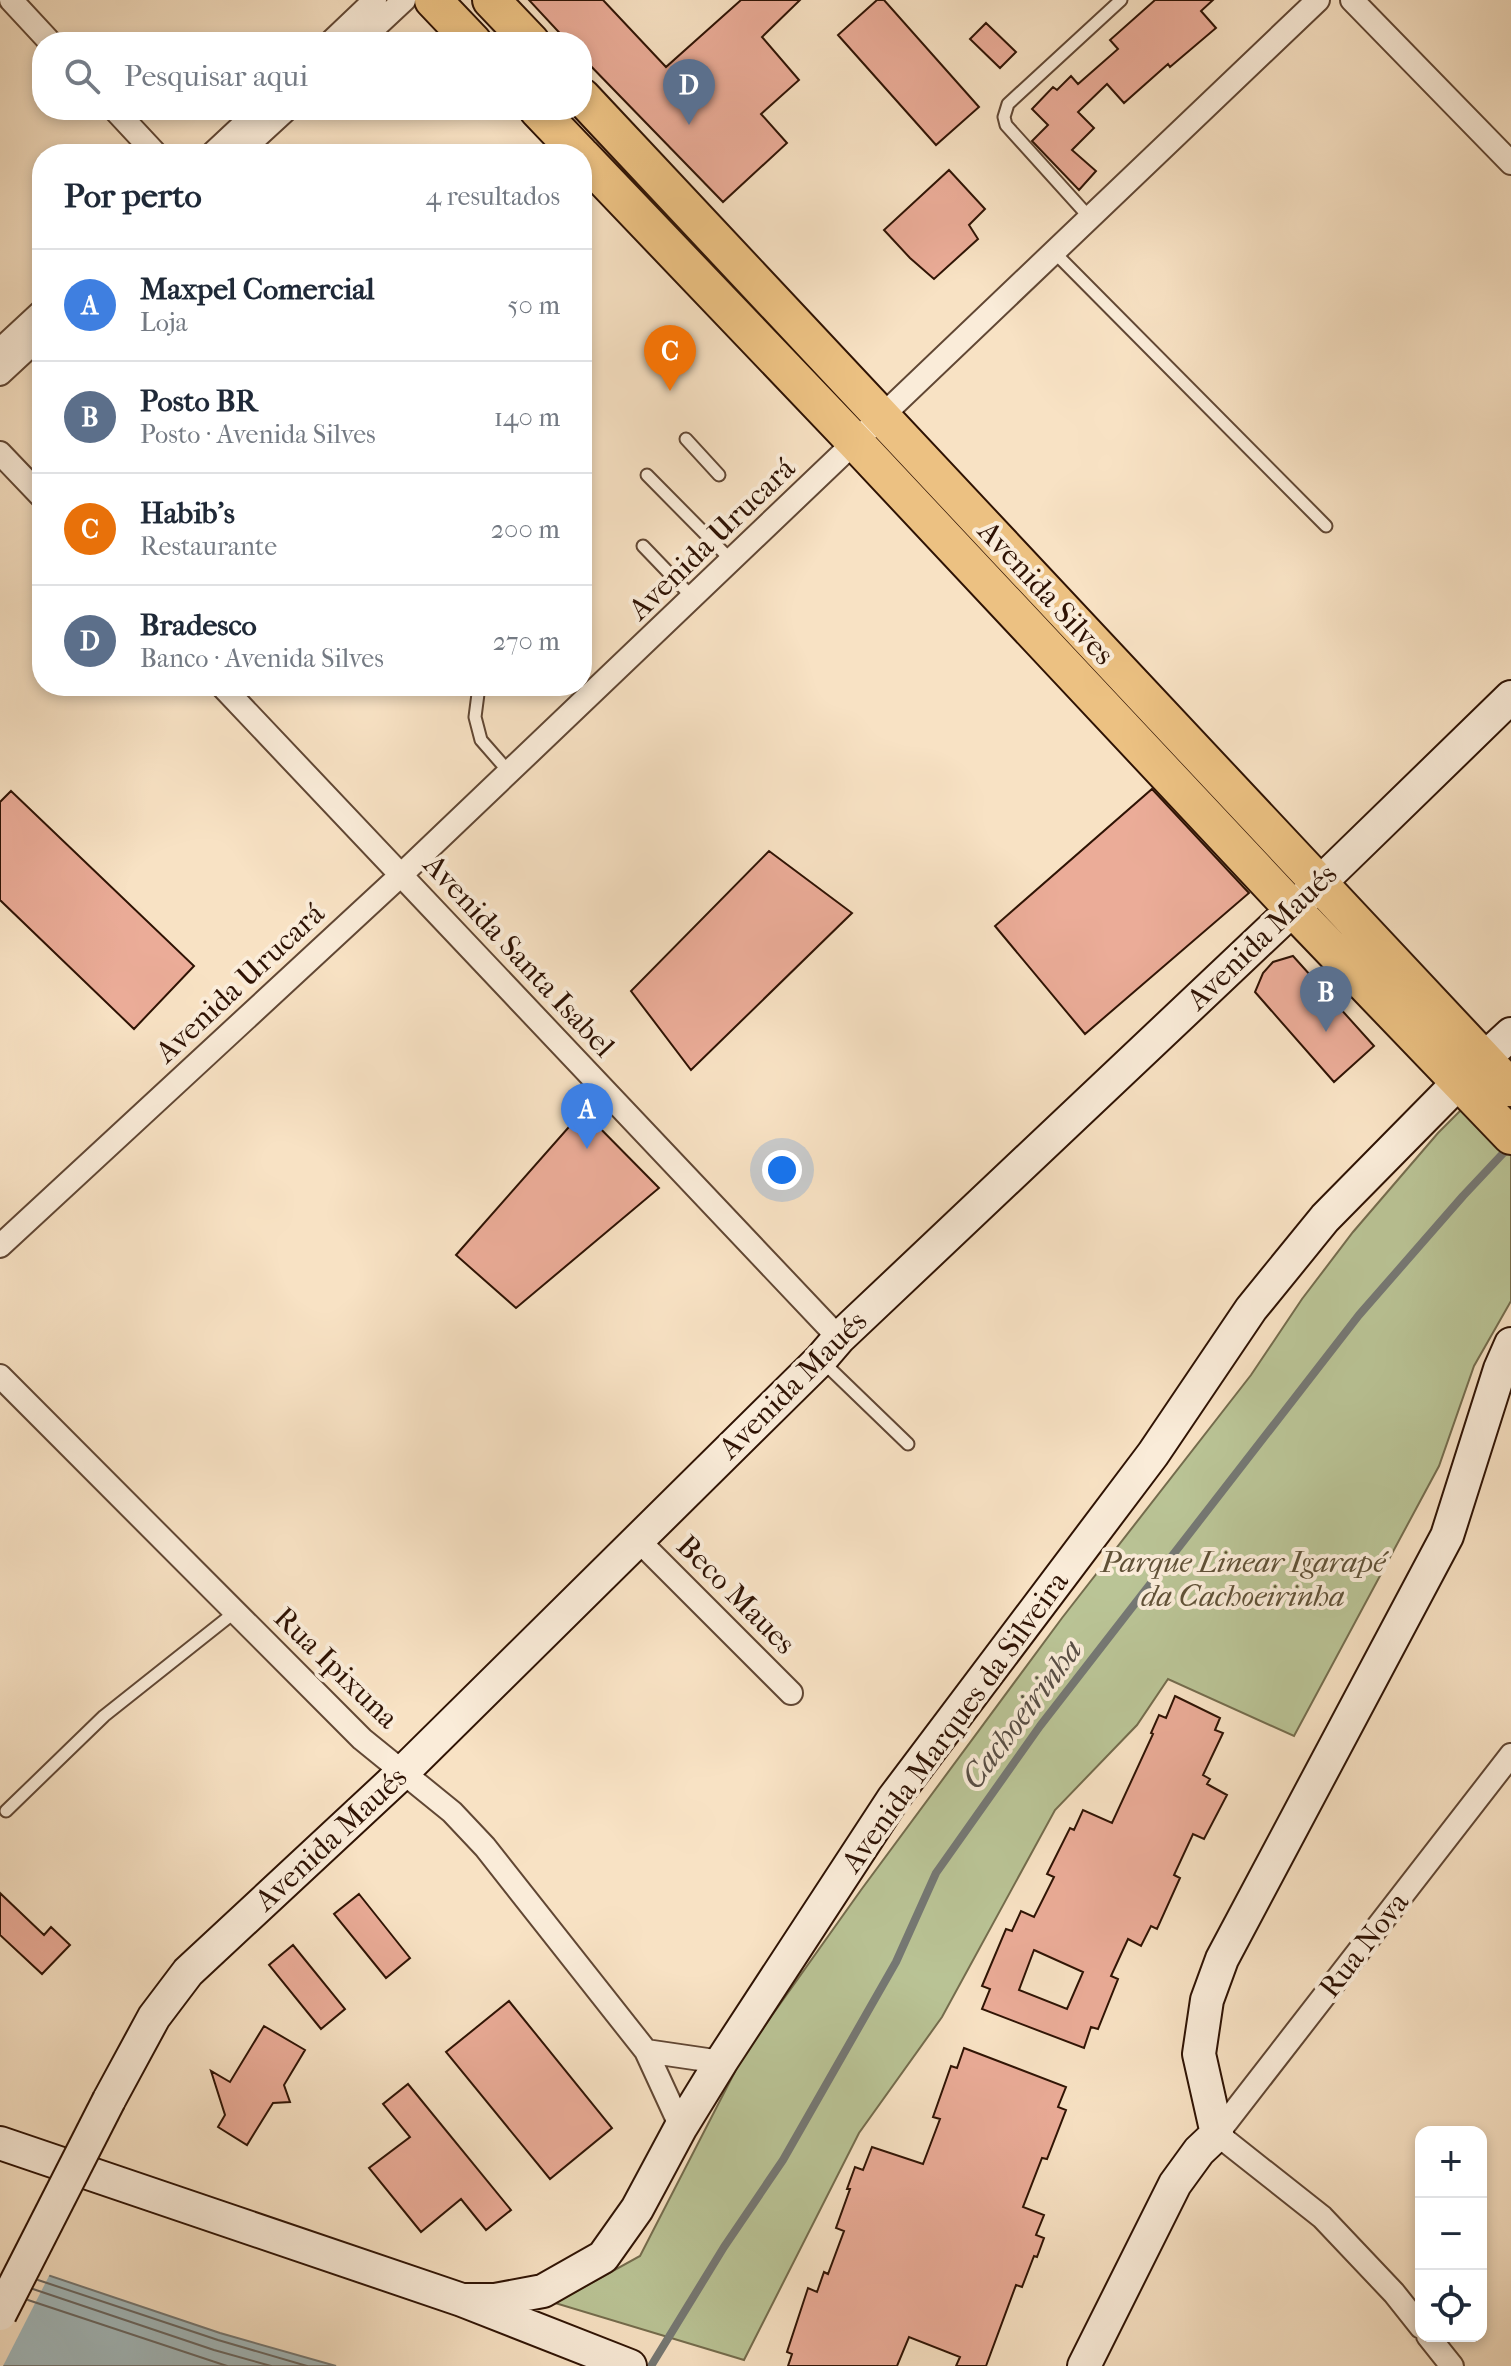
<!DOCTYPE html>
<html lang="pt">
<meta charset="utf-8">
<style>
:root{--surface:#fff;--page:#f2f2f3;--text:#1f2937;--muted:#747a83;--line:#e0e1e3;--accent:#1a73e8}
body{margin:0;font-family:"IM FELL French Canon",serif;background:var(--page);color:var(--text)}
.controls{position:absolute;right:24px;bottom:24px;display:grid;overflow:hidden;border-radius:16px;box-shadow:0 4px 12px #0003}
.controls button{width:72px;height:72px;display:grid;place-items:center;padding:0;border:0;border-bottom:2px solid var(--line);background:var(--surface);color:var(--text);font:40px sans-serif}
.you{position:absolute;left:782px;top:1170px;width:28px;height:28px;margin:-20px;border:6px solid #fff;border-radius:50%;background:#1a73e8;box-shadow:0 0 0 12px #1a73e833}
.badge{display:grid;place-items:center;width:52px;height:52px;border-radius:50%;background:var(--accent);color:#fff;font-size:26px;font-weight:700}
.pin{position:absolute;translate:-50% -66px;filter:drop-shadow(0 2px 4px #0008)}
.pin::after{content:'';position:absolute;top:42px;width:28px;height:24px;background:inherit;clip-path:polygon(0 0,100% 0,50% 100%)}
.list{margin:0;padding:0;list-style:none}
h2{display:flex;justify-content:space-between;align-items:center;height:104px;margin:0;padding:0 32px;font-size:34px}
h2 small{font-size:26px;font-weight:400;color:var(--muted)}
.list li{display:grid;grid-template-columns:52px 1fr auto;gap:24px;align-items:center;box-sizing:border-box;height:112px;padding:0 32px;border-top:2px solid var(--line)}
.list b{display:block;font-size:30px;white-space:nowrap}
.list p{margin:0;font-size:26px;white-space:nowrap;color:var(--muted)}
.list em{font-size:26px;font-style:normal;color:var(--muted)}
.icon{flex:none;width:44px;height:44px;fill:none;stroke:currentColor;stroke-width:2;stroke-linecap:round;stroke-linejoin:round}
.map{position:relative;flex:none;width:1511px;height:2366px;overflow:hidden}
.search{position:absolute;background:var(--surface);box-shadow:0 4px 12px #0003;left:32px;top:32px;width:560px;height:88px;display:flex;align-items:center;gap:20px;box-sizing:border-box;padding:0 28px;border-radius:32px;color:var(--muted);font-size:30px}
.panel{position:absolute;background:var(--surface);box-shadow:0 4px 12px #0003;left:32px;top:144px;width:560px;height:552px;border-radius:32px}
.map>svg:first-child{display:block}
.green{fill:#bac496;stroke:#746c4d;stroke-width:2}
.water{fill:#a3bbbf;stroke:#757874;stroke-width:2}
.pier{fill:#f8e2c4}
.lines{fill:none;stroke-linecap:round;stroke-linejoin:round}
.shore{stroke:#696762;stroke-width:2}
.stream{stroke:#757874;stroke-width:8}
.building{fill:#ebac98;stroke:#2f1304;stroke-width:2;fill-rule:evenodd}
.lane-casing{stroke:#614734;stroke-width:15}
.street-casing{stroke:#614734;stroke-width:26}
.secondary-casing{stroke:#2f1304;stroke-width:36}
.primary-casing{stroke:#2f1304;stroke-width:40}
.lane{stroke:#faecd9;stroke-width:11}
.street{stroke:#faecd9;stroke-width:22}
.secondary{stroke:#faecd9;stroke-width:32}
.primary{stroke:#ecc182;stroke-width:36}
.secondary-bridge-casing{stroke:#2f1304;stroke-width:36;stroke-linecap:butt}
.secondary-bridge{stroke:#faecd9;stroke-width:32}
.labels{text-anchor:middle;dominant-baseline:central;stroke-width:8;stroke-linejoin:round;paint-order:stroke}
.street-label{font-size:30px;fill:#2f1304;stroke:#faecd9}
.park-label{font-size:30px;font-style:italic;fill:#605137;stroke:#faecd9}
.water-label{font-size:32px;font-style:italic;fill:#584e45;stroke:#faecd9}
</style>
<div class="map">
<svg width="1511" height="2366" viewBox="0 0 1511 2366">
<rect width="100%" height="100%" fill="#f8e2c4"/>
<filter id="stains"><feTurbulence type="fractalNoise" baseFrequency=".0025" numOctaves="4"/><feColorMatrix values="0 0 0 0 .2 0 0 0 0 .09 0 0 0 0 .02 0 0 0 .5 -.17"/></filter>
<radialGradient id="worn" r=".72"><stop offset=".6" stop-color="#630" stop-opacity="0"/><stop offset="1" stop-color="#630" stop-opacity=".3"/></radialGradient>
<path class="green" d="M 1511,1060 L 1511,1301 L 1474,1366 L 1439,1466 L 1294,1736 L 1168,1679 L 1137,1725 L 1055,1810 L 942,2017 L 859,2133 L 744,2360 L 555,2303 L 640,2256 L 743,2056 L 861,1890 L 1062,1618 L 1251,1375 L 1302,1299 L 1353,1232 L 1438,1133 Z"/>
<path class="water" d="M 0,2259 L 220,2333 L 336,2366 L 0,2366 Z"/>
<path class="pier" d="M 0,2255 L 51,2272 L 3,2366 L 0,2366 Z"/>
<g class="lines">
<path class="shore" d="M 38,2280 L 218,2340 L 307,2366
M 33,2289 L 214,2350 L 271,2366
M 28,2300 L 227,2366"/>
<path class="stream" d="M 651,2366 L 724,2247 L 783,2160 L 896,1962 L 936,1873 L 1040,1726 L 1359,1315 L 1463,1196 L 1510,1146"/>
</g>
<path class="building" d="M 529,0 L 603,0 L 666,67 L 741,0 L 800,0 L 762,37 L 799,80 L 761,114 L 787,143 L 723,202 L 582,57 L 582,42 L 568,42 Z
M 877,0 L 884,0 L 979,107 L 936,145 L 838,35 Z
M 1155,0 L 1213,0 L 1201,11 L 1216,28 L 1170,67 L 1168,64 L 1124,103 L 1107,84 L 1078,112 L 1094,128 L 1072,150 L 1096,171 L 1079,190 L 1032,141 L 1048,125 L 1032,109 L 1053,87 L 1057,90 L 1071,76 L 1078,84 L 1118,49 L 1110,40 Z
M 986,23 L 1016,52 L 1000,68 L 970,39 Z
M 949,170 L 985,209 L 969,225 L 978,239 L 934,279 L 910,258 L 884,230 Z
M 1152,789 L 1249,893 L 1085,1034 L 995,926 Z
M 11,791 L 194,966 L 134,1029 L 0,900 L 0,802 Z
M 769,851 L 852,913 L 691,1070 L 631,991 Z
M 1293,956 L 1374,1046 L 1334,1082 L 1255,992 L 1263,973 L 1273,962 Z
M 583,1111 L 659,1188 L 516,1308 L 456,1255 Z
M 1175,1696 L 1220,1718 L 1215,1730 L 1223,1733 L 1203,1775 L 1210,1779 L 1207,1784 L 1227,1795 L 1204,1839 L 1193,1834 L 1174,1875 L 1180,1878 L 1157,1929 L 1151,1926 L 1141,1946 L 1128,1939 L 1111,1976 L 1118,1979 L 1098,2029 L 1091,2027 L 1084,2048 L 982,2009 L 990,1989 L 982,1986 L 1006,1929 L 1012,1931 L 1021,1911 L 1034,1917 L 1054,1877 L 1047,1874 L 1070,1828 L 1074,1830 L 1083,1810 L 1112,1823 L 1153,1734 L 1151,1733 L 1159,1715 L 1166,1718 ZM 1034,1950 L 1083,1972 L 1067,2009 L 1019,1990 Z
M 0,1893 L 44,1935 L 51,1927 L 70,1945 L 42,1974 L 0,1935 Z
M 359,1894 L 410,1958 L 386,1978 L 334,1914 Z
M 293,1945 L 345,2009 L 321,2029 L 269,1965 Z
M 509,2001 L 612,2128 L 550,2179 L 446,2052 Z
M 264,2026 L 305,2050 L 284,2085 L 290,2102 L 273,2103 L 247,2145 L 218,2127 L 225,2115 L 211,2071 L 230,2082 Z
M 964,2048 L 1066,2087 L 1058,2107 L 1066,2110 L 1047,2159 L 1042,2158 L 1023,2207 L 1044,2215 L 1036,2235 L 1044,2238 L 1037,2257 L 1034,2256 L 1022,2287 L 1016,2285 L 986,2366 L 956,2366 L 960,2357 L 909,2337 L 897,2366 L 788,2366 L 792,2354 L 787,2352 L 808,2288 L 817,2292 L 824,2272 L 828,2274 L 844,2231 L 836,2228 L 850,2189 L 847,2189 L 855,2167 L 863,2170 L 872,2147 L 923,2164 L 940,2119 L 933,2117 L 951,2066 L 957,2068 Z
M 408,2084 L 511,2210 L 486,2230 L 461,2199 L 421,2232 L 369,2168 L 410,2137 L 383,2104 Z"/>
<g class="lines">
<defs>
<path id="lane" d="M 1090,218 L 1006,125 L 1004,117 L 1008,104 L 1121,0
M 1054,252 L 1326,526
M 686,439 L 719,475
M 647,475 L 732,561
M 643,546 L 693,598
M 479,686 L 475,717 L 481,740 L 509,772
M 822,1361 L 908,1444
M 6,1811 L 104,1716 L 235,1612"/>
<path id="street" d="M 11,0 L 50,42
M 1352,0 L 1511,163
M 331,42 L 375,0
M 359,42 L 404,0
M 115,110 L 156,154
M 212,154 L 259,110
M 238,154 L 286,110
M 0,350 L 42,311
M 0,374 L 42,335
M 0,453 L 42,497
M 222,686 L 839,1338
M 0,1246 L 401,875 L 1318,0
M 0,1376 L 362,1739 L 452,1812 L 485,1847 L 646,2051 L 681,2127
M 637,1539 L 791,1693
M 646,2051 L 721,2062
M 1421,2327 L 1394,2293 L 1322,2217 L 1217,2134 L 1511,1755
M 1428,2336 L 1452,2366"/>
<path id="secondary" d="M 109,2100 L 154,2017 L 188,1972 L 403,1772 L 821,1359 L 839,1338 L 1293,909 L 1511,697
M 0,2143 L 462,2300 L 630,2366
M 462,2300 L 495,2300 L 543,2291 L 603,2257 L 637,2209 L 681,2127 L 721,2062 L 893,1799 L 1153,1454 L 1251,1309 L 1325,1218 L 1460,1081 L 1511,1034
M 1084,2366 L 1175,2184 L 1199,2151 L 1217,2134 L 1199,2054 L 1207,2000 L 1222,1959 L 1447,1536 L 1500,1369 L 1511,1344"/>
<path id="primary" d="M 433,0 L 473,42
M 491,0 L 531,42
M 582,97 L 1511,1088
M 538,110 L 580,154
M 582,156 L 856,443 L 1293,909 L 1511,1136"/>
</defs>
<use href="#lane" class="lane-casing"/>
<use href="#street" class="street-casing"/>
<use href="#secondary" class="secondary-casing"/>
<use href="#primary" class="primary-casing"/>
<use href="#lane" class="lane"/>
<use href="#street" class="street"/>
<use href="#secondary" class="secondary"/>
<use href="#primary" class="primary"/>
<defs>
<path id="secondary-bridge" d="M 0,2314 L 109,2100"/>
</defs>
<use href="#secondary-bridge" class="secondary-bridge-casing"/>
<use href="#secondary-bridge" class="secondary-bridge"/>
</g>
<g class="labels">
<g class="street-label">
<text transform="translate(712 539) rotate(-44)">Avenida Urucará</text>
<text transform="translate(1046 593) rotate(47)">Avenida Silves</text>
<text transform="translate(1262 937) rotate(-44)">Avenida Maués</text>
<text transform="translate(519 956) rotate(47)">Avenida Santa Isabel</text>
<text transform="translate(240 983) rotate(-43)">Avenida Urucará</text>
<text transform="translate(793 1385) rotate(-45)">Avenida Maués</text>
<text transform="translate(736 1595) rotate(45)">Beco Maues</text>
<text transform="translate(336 1668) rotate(44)">Rua Ipixuna</text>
<text transform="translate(955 1722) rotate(-54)">Avenida Marques da Silveira</text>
<text transform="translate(331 1839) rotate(-43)">Avenida Maués</text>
<text transform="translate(1364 1945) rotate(-52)">Rua Nova</text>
</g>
<g class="park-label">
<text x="1243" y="1562">Parque Linear Igarapé<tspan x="1243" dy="34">da Cachoeirinha</tspan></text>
</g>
<g class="water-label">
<text transform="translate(1022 1714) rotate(-53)">Cachoeirinha</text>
</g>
</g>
<rect width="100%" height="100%" filter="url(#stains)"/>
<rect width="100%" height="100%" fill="url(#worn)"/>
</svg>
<div class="controls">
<button>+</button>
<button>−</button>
<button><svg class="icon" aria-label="locate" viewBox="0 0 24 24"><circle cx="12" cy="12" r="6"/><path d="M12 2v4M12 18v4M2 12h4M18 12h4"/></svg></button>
</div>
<div class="you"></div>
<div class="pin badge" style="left:587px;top:1149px;background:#3f7fe0">A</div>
<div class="pin badge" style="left:1326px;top:1032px;background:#5c6f8a">B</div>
<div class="pin badge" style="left:670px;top:391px;background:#e8710a">C</div>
<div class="pin badge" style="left:689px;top:125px;background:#5c6f8a">D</div>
<div class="search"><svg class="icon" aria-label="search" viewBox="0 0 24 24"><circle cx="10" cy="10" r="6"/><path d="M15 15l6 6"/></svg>Pesquisar aqui</div>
<section class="panel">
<h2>Por perto<small>4 resultados</small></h2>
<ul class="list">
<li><span class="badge" style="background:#3f7fe0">A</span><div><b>Maxpel Comercial</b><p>Loja</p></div><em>50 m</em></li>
<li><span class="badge" style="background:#5c6f8a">B</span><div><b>Posto BR</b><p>Posto · Avenida Silves</p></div><em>140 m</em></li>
<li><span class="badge" style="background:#e8710a">C</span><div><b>Habib's</b><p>Restaurante</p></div><em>200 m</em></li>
<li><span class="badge" style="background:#5c6f8a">D</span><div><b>Bradesco</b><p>Banco · Avenida Silves</p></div><em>270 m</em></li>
</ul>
</section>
</div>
